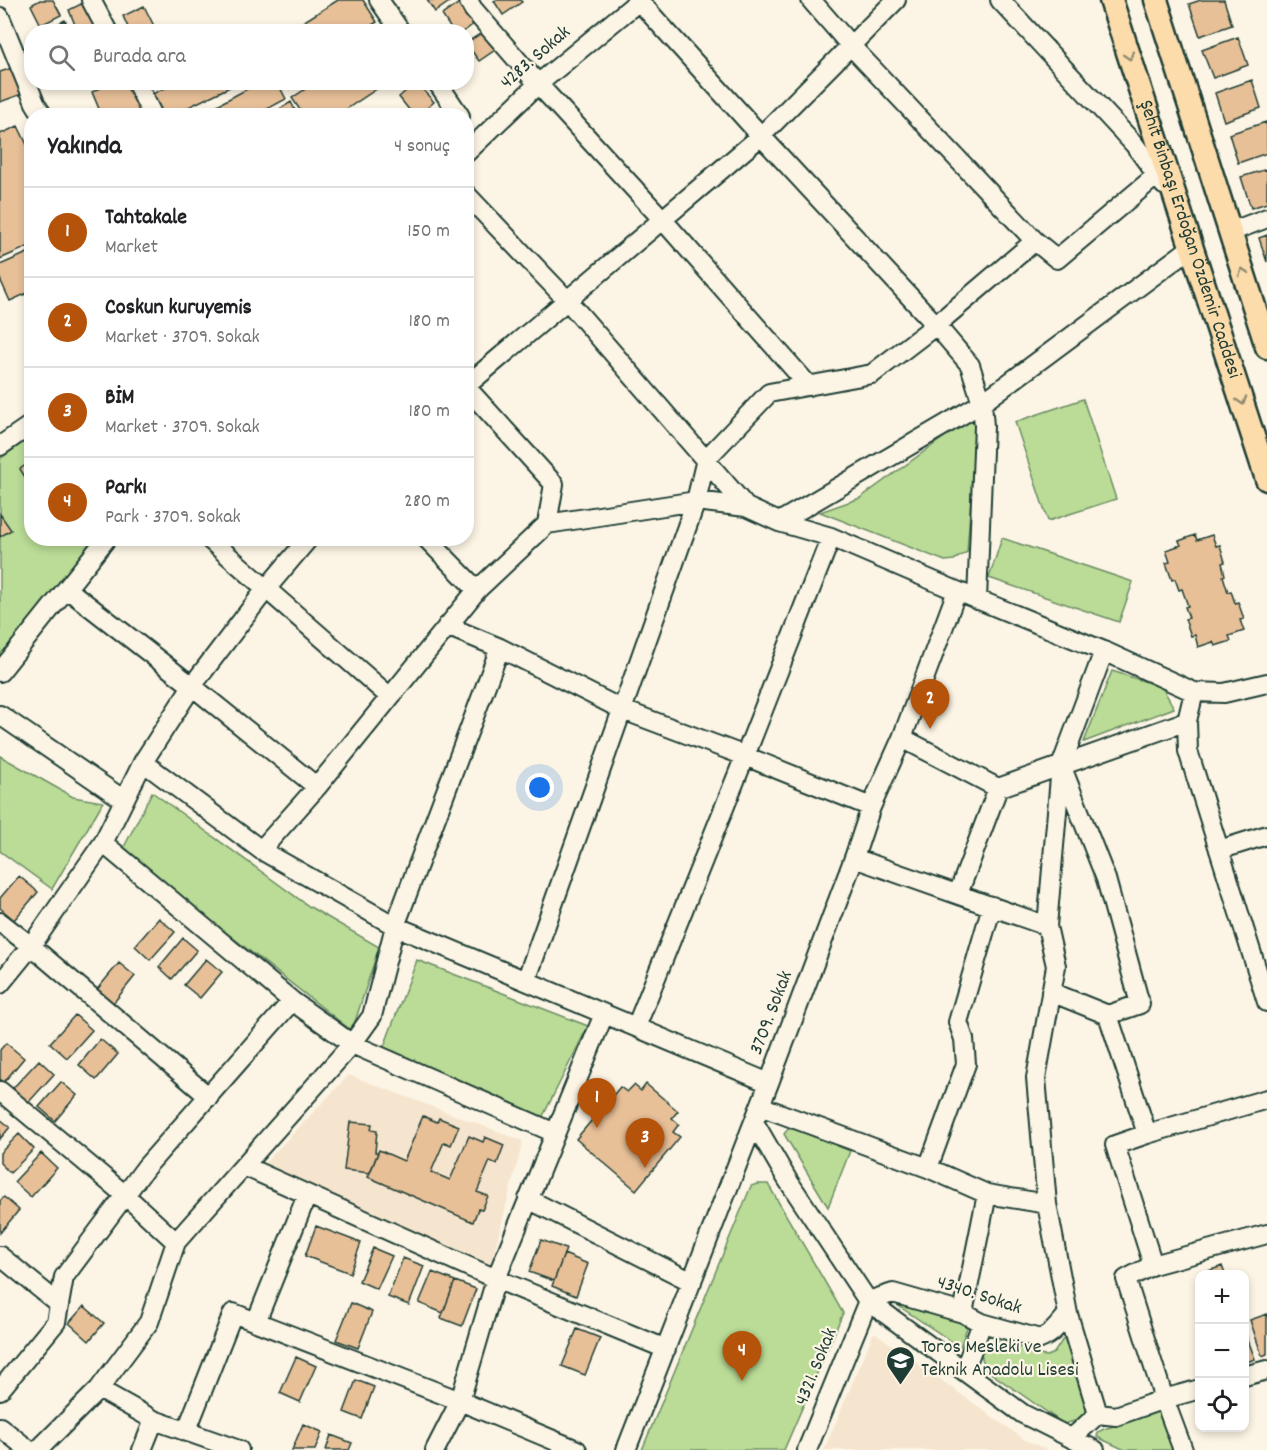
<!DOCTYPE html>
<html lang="tr">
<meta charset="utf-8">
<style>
:root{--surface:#fff;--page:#f2f2f2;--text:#202124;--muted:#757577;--line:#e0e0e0;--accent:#b45309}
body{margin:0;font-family:Dekko,sans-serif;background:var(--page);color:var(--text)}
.controls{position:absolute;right:18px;bottom:18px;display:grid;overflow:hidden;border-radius:12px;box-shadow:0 3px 9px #0003}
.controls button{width:54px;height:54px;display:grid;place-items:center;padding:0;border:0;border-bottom:2px solid var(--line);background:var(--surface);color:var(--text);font:30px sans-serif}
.you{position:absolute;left:540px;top:788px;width:21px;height:21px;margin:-15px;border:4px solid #fff;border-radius:50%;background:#1a73e8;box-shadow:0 0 0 9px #1a73e833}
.badge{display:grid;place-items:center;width:39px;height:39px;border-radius:50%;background:var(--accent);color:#fff;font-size:20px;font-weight:700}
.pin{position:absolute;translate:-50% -50px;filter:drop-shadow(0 2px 3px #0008)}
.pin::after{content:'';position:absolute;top:32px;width:21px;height:18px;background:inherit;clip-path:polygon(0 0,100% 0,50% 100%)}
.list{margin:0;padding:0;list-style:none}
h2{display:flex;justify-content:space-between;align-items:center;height:78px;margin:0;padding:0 24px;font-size:26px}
h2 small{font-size:20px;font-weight:400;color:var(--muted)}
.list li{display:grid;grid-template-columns:39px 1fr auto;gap:18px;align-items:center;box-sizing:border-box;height:90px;padding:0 24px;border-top:2px solid var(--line)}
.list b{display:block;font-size:22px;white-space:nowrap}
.list p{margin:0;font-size:20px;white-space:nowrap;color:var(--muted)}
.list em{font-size:20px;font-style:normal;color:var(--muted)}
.icon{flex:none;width:33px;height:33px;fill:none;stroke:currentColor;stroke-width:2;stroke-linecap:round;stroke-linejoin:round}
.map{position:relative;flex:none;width:1267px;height:1450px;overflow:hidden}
.search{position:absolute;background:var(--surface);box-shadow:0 3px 9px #0003;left:24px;top:24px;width:450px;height:66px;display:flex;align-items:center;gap:15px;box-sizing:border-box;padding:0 21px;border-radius:24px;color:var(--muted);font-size:22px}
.panel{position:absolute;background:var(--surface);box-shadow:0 3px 9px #0003;left:24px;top:108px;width:450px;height:438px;border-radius:24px}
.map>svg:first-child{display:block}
.built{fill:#f6e5ce}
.green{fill:#badc96;stroke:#6c8c65;stroke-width:1.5}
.building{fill:#e8c098;stroke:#1f3d34;stroke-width:1.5}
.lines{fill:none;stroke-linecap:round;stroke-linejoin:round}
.minor-casing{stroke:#1f3d34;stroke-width:22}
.major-casing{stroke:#1f3d34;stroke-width:27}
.minor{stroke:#fcf5e5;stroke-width:18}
.major{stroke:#fddcac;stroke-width:22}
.oneway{stroke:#8e8c70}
.labels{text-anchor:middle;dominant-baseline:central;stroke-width:4.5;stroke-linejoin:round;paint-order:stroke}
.street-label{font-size:20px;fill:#1f3d34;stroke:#fcf5e5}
.poi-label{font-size:20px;fill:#1f3d34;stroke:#fcf5e5;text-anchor:start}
</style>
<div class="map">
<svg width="1267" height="1450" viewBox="0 0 1267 1450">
<rect width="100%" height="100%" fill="#fcf5e5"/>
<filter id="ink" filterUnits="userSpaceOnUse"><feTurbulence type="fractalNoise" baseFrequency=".0167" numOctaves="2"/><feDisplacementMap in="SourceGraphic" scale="12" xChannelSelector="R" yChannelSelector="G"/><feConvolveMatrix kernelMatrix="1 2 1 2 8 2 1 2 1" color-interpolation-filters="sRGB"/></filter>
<g filter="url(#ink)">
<path class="built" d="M 349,1075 L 523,1141 L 491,1264 L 262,1166 Z
M 874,1332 L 1025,1440 L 1048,1450 L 824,1450 Z"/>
<path class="green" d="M 1083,399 L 1116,499 L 1048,521 L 1015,422 Z
M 965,422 L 974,422 L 976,429 L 967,552 L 954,560 L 945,561 L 820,512 L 860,498 Z
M 31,437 L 32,538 L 94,539 L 0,656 L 0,459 Z
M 1002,538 L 1133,582 L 1119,622 L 989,578 Z
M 1112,671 L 1162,687 L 1174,708 L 1084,742 Z
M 0,756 L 73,797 L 103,802 L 52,889 L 0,851 Z
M 152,792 L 310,907 L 379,947 L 352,1031 L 122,851 Z
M 417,960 L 588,1026 L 542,1118 L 383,1049 Z
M 788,1129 L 796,1129 L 850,1151 L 828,1207 L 784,1134 Z
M 757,1184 L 768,1184 L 843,1313 L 784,1450 L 642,1450 L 751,1186 Z
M 891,1301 L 968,1325 L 960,1347 Z
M 1065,1336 L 1088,1413 L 1085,1418 L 1064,1424 L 985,1369 L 981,1354 L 986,1346 L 994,1340 L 1008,1342 L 1038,1355 L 1047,1356 L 1054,1353 Z
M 1158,1412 L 1165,1418 L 1176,1450 L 1125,1450 L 1097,1437 L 1098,1432 L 1104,1429 Z"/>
<path class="building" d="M 40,0 L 53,0 L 61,15 L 41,25 L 31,5 Z
M 338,0 L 363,0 L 377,22 L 361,32 L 287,32 Z
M 427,0 L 452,0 L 435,12 Z
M 496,0 L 520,0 L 522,2 L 503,15 L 494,1 Z
M 1201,0 L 1224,0 L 1232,25 L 1200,36 L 1189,4 Z
M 87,1 L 98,32 L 78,32 L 69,10 Z
M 462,1 L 476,22 L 463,32 L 453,32 L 442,15 Z
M 144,6 L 156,30 L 153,32 L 130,32 L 123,16 Z
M 65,20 L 71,32 L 45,32 L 44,31 Z
M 483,32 L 495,50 L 479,61 L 466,43 Z
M 1238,37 L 1248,65 L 1213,78 L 1202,50 Z
M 12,68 L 22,94 L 0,102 L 0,72 Z
M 1252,80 L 1261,108 L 1224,121 L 1215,93 Z
M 113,82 L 127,82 L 141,113 L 136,116 L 102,116 L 92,92 Z
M 178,82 L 240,82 L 170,116 L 160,116 L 150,95 Z
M 260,82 L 277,82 L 286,99 L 254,116 L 197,116 Z
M 316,82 L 387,82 L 336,116 L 304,116 L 292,98 Z
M 416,82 L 434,102 L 418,116 L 414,116 L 399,97 Z
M 291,102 L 298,116 L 268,116 Z
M 1266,122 L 1267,127 L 1267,153 L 1238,163 L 1229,134 Z
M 18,126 L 32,155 L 32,245 L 0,259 L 0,134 Z
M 1267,169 L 1267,203 L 1251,208 L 1241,177 Z
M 1267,235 L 1267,262 L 1259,238 Z
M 32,251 L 32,291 L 10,301 L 0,279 L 0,265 Z
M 32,461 L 32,488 L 20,469 Z
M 0,514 L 11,530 L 0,537 Z
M 1195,535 L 1197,540 L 1212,535 L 1216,546 L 1220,545 L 1225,562 L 1222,563 L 1225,575 L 1223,576 L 1228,592 L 1231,591 L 1235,603 L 1238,602 L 1244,619 L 1240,620 L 1244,631 L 1229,636 L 1231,641 L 1215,646 L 1213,642 L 1198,647 L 1195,635 L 1191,636 L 1185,619 L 1189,618 L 1185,607 L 1188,606 L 1182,589 L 1179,590 L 1175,579 L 1172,580 L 1166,563 L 1170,562 L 1166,550 L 1181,545 L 1179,541 Z
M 19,876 L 38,892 L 14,920 L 0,908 L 0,898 Z
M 159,918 L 175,932 L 150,960 L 135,946 Z
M 183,938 L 197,950 L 172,979 L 159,967 Z
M 206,959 L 222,972 L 200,998 L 184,985 Z
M 119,963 L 135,976 L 111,1006 L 95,992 Z
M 75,1015 L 92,1030 L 67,1058 L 50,1043 Z
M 100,1039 L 118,1054 L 96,1080 L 79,1065 Z
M 6,1043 L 24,1058 L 4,1082 L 0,1079 L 0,1050 Z
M 39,1060 L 54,1074 L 28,1103 L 13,1088 Z
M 61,1082 L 77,1095 L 55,1121 L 39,1107 Z
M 646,1084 L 678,1111 L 672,1118 L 679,1124 L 673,1132 L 680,1137 L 636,1190 L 576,1139 L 620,1087 L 627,1092 L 634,1085 L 641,1091 Z
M 423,1116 L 437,1122 L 439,1118 L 459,1126 L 451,1145 L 444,1142 L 431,1172 L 450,1180 L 469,1136 L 483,1142 L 485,1137 L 504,1145 L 497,1164 L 490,1161 L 477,1192 L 488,1196 L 482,1210 L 478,1209 L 473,1222 L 368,1177 L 379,1150 L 404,1161 Z
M 0,1119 L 10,1127 L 0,1139 Z
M 350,1122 L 372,1124 L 371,1130 L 377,1131 L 375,1152 L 378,1153 L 370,1173 L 344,1170 Z
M 19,1134 L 34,1149 L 10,1173 L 0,1163 L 0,1153 Z
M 41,1153 L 57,1168 L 31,1197 L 14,1182 Z
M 4,1197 L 19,1210 L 0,1233 L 0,1201 Z
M 316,1226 L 361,1243 L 350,1273 L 305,1256 Z
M 541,1240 L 566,1249 L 554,1281 L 529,1272 Z
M 373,1248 L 392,1256 L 377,1289 L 359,1281 Z
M 564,1254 L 588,1264 L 576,1296 L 552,1286 Z
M 403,1258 L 424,1266 L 409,1305 L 388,1297 Z
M 1222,1266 L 1225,1274 L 1203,1274 L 1203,1273 Z
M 432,1272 L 455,1281 L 443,1313 L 419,1303 Z
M 455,1281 L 476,1289 L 462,1326 L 441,1318 Z
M 351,1303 L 372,1312 L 358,1348 L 336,1340 Z
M 84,1306 L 104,1323 L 89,1341 L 69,1323 Z
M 1267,1314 L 1267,1354 L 1262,1356 L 1250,1320 Z
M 577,1329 L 600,1338 L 585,1375 L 562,1366 Z
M 1244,1329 L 1255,1359 L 1244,1363 Z
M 296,1357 L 316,1366 L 300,1402 L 280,1393 Z
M 356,1380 L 374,1387 L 362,1419 L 344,1412 Z
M 303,1424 L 322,1432 L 315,1450 L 292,1450 Z
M 331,1435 L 352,1443 L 349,1450 L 326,1450 Z"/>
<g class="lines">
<defs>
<path id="minor" d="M 91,0 L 108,32
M 379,0 L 401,32
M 468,0 L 473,9 L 538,84 L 662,219 L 809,386
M 811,0 L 851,46 L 1035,241 L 1057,259 L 1157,175
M 1000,0 L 1134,144 L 1164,185
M 639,1 L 761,136 L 936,325 L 970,365 L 982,403 L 779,522
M 0,17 L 35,103 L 43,116
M 136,82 L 153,116
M 437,82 L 460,116
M 466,153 L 538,84 L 640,0
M 466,194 L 567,300 L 746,507
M 1230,232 L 1267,218
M 466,386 L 761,136 L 896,0
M 466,387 L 554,484 L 547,524
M 0,446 L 32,424
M 208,538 L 390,697
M 426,538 L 477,590
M 67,589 L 192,686 L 317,787
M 977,600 L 984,426 L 982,403 L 1192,247
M 447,626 L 500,648 L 623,710 L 745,756 L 871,807
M 1104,651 L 1061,766 L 1047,926 L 1056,966 L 1036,1078 L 1047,1204 L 1068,1314 L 1098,1414 L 1116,1416 L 1164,1399 L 1183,1450
M 0,672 L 107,538
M 1194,692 L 1187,721 L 1188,751 L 1267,1002
M 0,715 L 124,800
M 902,738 L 998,788 L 1187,721
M 143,762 L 261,850 L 395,926 L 769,1083
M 1063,770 L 1106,879 L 1140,1004 L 1108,1015 L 1147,1134 L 1115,1145 L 1153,1265 L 1126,1279 L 1164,1399 L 1200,1389
M 103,843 L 292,1001 L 352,1044 L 555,1133
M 261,850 L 317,787 L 477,590 L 547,524 L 696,501 L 746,507 L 779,522 L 831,537 L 957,591 L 1104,651 L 1194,692 L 1224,693 L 1267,683
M 1219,850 L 1267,835
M 854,858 L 1047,926
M 958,894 L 998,788
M 0,922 L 31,946 L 209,1097
M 526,981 L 696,501 L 706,459 L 769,393 L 872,374 L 936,325 L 1035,241
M 0,984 L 31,946 L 103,843 L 143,762 L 192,686 L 266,589 L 309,538
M 1051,992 L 1108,1015
M 636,1027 L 745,756 L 831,537
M 0,1091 L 125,1195 L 176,1242
M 760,1106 L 928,1168 L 987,1194 L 1047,1204
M 754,1122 L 787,1179 L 868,1301 L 1023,1414 L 1095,1450
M 1147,1134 L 1267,1099
M 244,1166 L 496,1279 L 666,1349
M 928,1168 L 966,1064 L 964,1039 L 958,1022 L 992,906
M 528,1199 L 692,1282
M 0,1256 L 59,1304
M 1153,1265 L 1267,1234
M 963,1313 L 987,1194
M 256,1322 L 307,1195
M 964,1371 L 982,1323
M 1244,1376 L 1267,1370
M 99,1389 L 154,1420 L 239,1450
M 0,1390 L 56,1322 L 64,1277 L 146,1167 L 292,1001
M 0,1427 L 29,1450
M 186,1432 L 233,1313 L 460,1401 L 577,1450
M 1072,1438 L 1098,1414
M 38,1450 L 99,1389 L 149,1322 L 176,1242 L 352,1044 L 372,1016 L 395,926 L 500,648
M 142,1450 L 154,1420
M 435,1450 L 460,1401 L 496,1279 L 604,1014
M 626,1450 L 769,1083 L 854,858 L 871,807 L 902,738 L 957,591
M 807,1450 L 868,1301 L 893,1293 L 963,1313 L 982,1323 L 1040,1339 C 1053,1334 1059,1324 1068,1314"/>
<g id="major">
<path id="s1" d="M 1111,0 L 1267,479"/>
<path d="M 1156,0 L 1267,347"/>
</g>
</defs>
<use href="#minor" class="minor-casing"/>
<use href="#major" class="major-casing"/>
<use href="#minor" class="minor"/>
<use href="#major" class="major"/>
</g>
<defs><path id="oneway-chevron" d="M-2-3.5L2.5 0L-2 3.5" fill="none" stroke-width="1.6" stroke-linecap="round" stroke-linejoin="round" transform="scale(1.5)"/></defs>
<g class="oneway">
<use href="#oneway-chevron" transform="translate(1129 56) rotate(72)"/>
<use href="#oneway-chevron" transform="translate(1243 272) rotate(-108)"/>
<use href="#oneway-chevron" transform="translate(1242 401) rotate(72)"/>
</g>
</g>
<defs>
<symbol id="school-pin" viewBox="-11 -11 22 30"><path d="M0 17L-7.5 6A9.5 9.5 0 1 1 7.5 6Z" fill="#1f3d34" stroke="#fcf5e5"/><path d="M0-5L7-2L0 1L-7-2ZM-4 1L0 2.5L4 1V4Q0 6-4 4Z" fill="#fff"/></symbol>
</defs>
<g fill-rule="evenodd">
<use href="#school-pin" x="884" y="1344" width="33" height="45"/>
</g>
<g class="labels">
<g class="street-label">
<text transform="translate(536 58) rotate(-41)">4283. Sokak</text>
<text stroke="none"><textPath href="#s1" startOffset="252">Şehit Binbaşı Erdoğan Özdemir Caddesi</textPath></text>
<text transform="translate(772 1013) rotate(-69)">3709. Sokak</text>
<text transform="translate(979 1296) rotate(18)">4340. Sokak</text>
<text transform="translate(817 1367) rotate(-68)">4321. Sokak</text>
</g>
<g class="poi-label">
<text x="921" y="1348">Toros Mesleki ve<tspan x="921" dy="23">Teknik Anadolu Lisesi</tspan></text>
</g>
</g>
</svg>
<div class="controls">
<button>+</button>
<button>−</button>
<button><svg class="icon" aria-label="locate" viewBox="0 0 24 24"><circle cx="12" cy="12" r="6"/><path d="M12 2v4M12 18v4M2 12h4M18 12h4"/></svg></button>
</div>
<div class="you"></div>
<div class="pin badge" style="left:597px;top:1128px">1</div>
<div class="pin badge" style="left:930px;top:729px">2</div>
<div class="pin badge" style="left:645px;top:1168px">3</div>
<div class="pin badge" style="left:742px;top:1381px">4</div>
<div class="search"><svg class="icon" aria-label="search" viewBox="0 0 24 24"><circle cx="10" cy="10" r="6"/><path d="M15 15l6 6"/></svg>Burada ara</div>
<section class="panel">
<h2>Yakında<small>4 sonuç</small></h2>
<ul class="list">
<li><span class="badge">1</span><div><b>Tahtakale</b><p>Market</p></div><em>150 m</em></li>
<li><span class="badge">2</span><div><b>Coskun kuruyemis</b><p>Market · 3709. Sokak</p></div><em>180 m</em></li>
<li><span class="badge">3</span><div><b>BİM</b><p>Market · 3709. Sokak</p></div><em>180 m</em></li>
<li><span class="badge">4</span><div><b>Parkı</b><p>Park · 3709. Sokak</p></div><em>280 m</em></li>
</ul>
</section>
</div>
